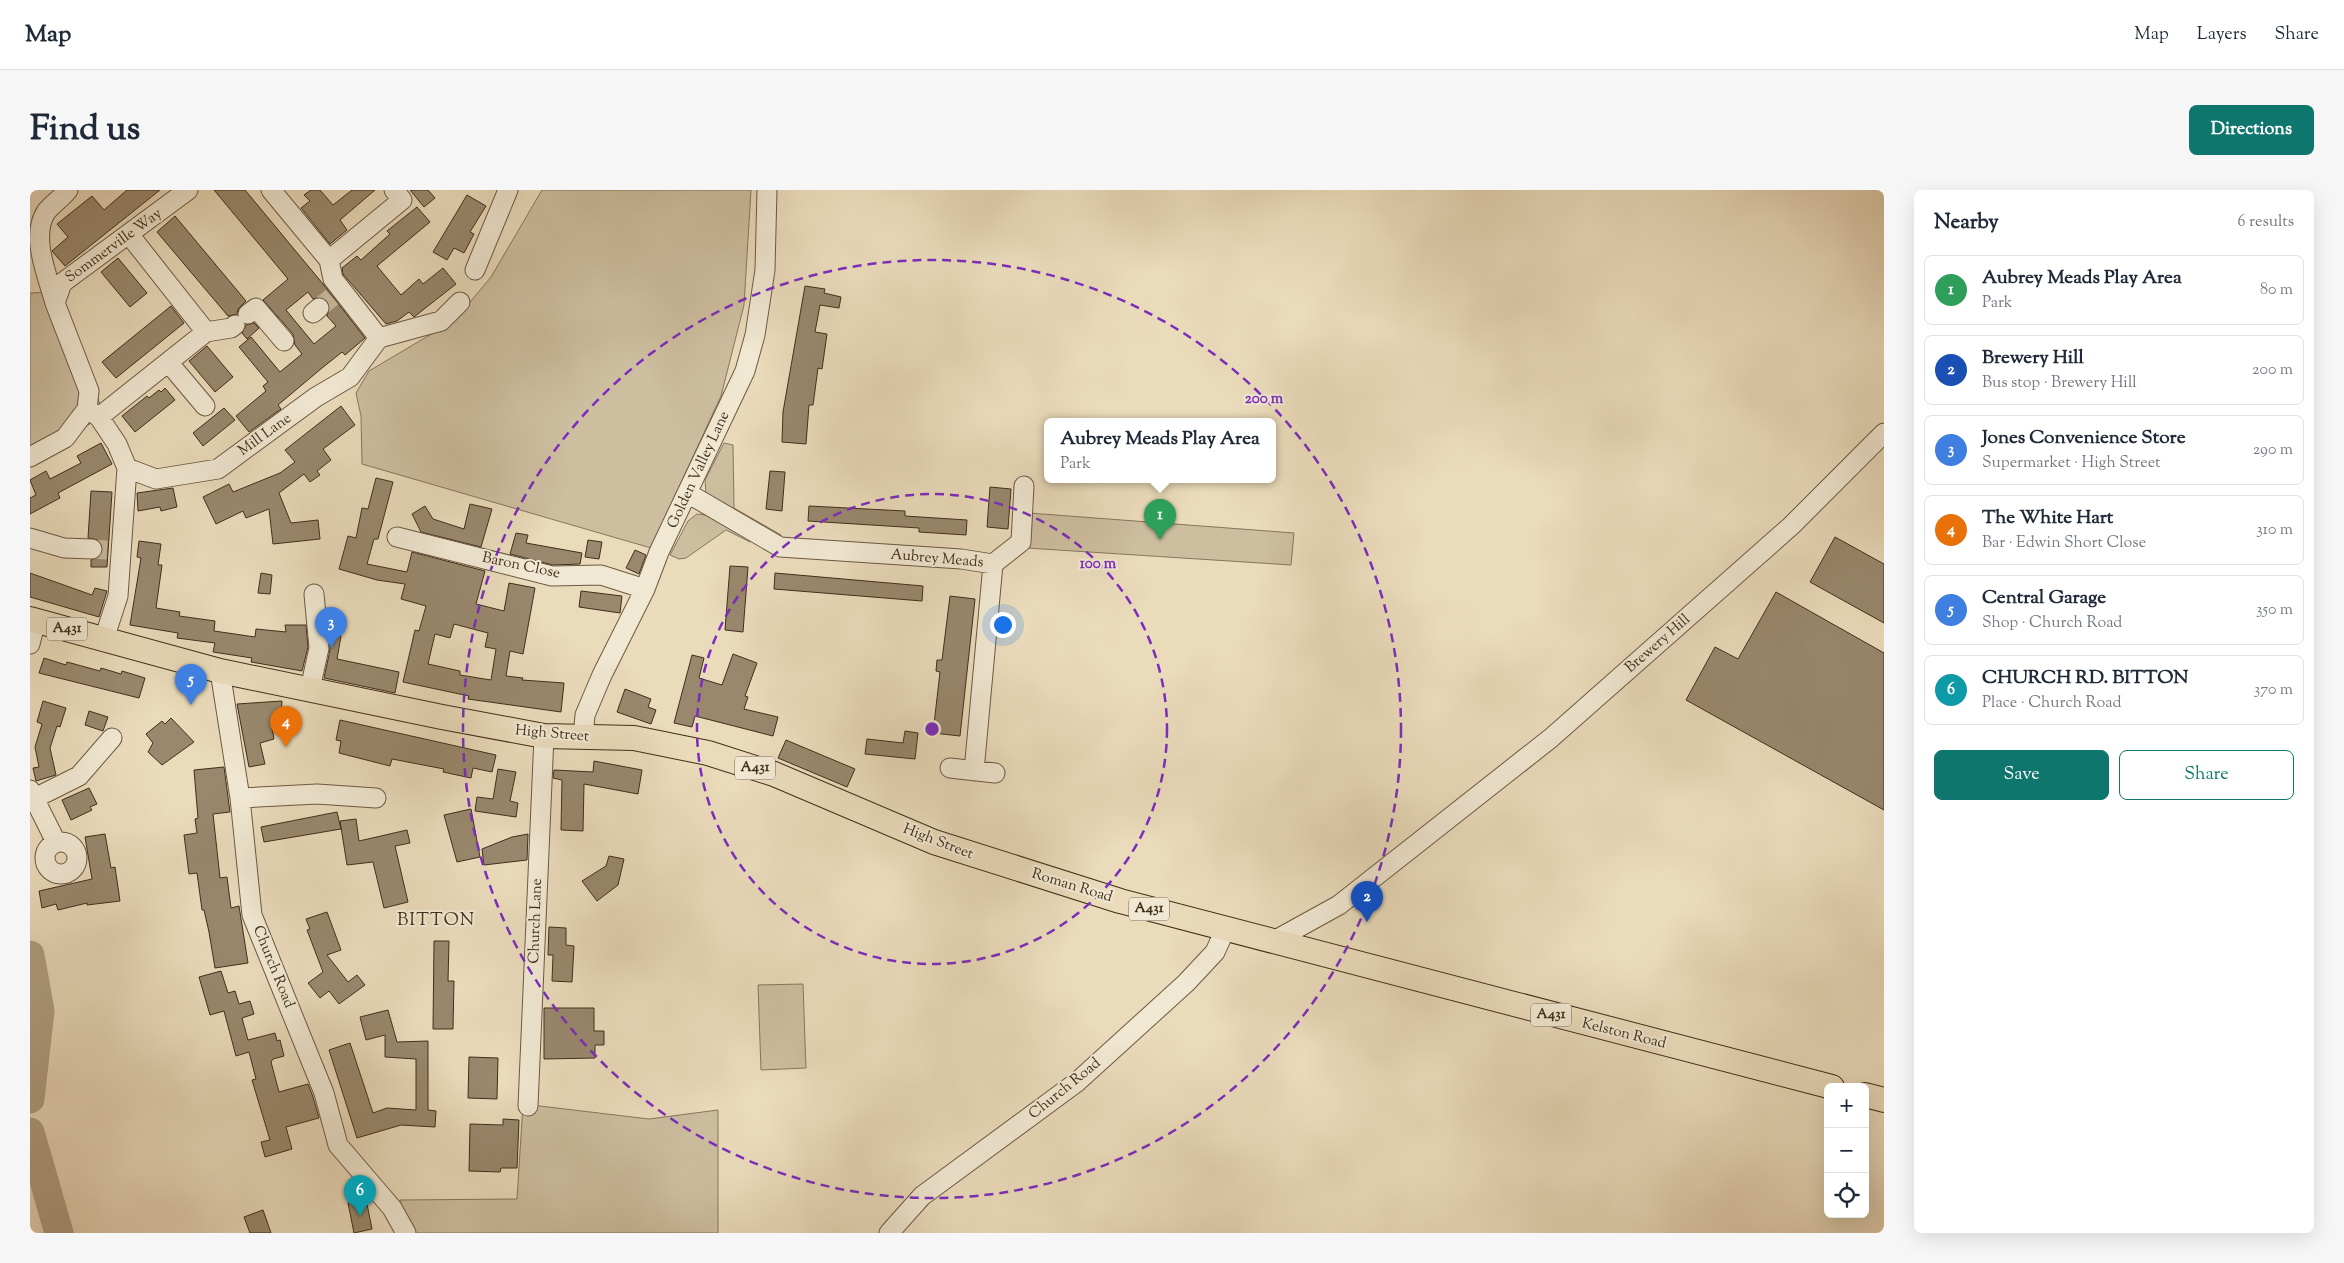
<!DOCTYPE html>
<meta charset="utf-8">
<style>
:root{--surface:#fff;--page:#f6f6f7;--text:#1f2937;--muted:#747a83;--line:#e0e1e3;--accent:#0f766e}
body{margin:0;font-family:"Sorts Mill Goudy",serif;background:var(--page);color:var(--text)}
.controls{position:absolute;right:15px;bottom:15px;display:grid;overflow:hidden;border-radius:8px;box-shadow:0 5px 20px #0002}
.controls button{width:45px;height:45px;display:grid;place-items:center;padding:0;border:0;border-bottom:1px solid var(--line);background:var(--surface);color:var(--text);font:25px sans-serif}
.you{position:absolute;left:972px;top:434px;width:18px;height:18px;margin:-12px;border:4px solid #fff;border-radius:50%;background:#1a73e8;box-shadow:0 0 0 8px #1a73e833}
.badge{display:grid;place-items:center;width:32px;height:32px;border-radius:50%;background:var(--accent);color:#fff;font-size:16px;font-weight:700}
.pin{position:absolute;translate:-50% -41px;filter:drop-shadow(0 1px 2px #0008)}
.pin::after{content:'';position:absolute;top:26px;width:18px;height:15px;background:inherit;clip-path:polygon(0 0,100% 0,50% 100%)}
.popup{position:absolute;left:1014px;top:228px;width:232px;height:65px;box-sizing:border-box;display:grid;place-content:center;border-radius:8px;background:var(--surface);filter:drop-shadow(0 1px 4px #0005);font-size:16px;white-space:nowrap;color:var(--muted)}
.popup b{font-size:19px;color:var(--text)}
.popup::after{content:'';position:absolute;left:50%;top:100%;margin-left:-10px;border:10px solid transparent;border-top-color:var(--surface)}
.list{margin:0;padding:0;list-style:none}
h2{display:flex;justify-content:space-between;align-items:center;height:65px;margin:0;padding:0 20px;font-size:21px}
h2 small{font-size:16px;font-weight:400;color:var(--muted)}
.list li{display:grid;grid-template-columns:32px 1fr auto;gap:15px;align-items:center;box-sizing:border-box;height:70px;margin:0 10px 10px;padding:0 10px;border:1px solid var(--line);border-radius:8px}
.list b{display:block;font-size:19px;white-space:nowrap}
.list p{margin:0;font-size:16px;white-space:nowrap;color:var(--muted)}
.list em{font-size:16px;font-style:normal;color:var(--muted)}
.actions{display:flex;gap:10px;padding:15px 20px}
.actions a{flex:1;padding:11px 0;border:1px solid var(--accent);border-radius:8px;text-align:center;font-size:18px;color:var(--accent)}
.actions .main{background:var(--accent);color:#fff}
.icon{flex:none;width:28px;height:28px;fill:none;stroke:currentColor;stroke-width:2;stroke-linecap:round;stroke-linejoin:round}
.map{position:relative;flex:none;width:1854px;height:1043px;overflow:hidden;border-radius:8px}
header{display:flex;align-items:center;gap:30px;box-sizing:border-box;height:70px;padding:0 25px;background:var(--surface);border-bottom:1px solid var(--line)}
header strong{font-size:24px}
nav{display:flex;gap:28px;margin-inline-start:auto;font-size:18px}
.intro{display:flex;align-items:center;justify-content:space-between;box-sizing:border-box;height:120px;padding:0 30px}
h1{margin:0;font-size:35px}
.button{padding:12px 22px;border-radius:8px;background:var(--accent);color:#fff;font-size:18px;font-weight:700}
main{display:flex;gap:30px;padding:0 30px}
aside{flex:1;background:var(--surface);border-radius:8px;box-shadow:0 5px 20px #0002}
.map>svg:first-child{display:block}
.green{fill:#cdbea0;stroke:#87765d}
.lines{fill:none;stroke-linecap:round;stroke-linejoin:round}
.river{stroke:#b1a084;stroke-width:29}
.building{fill:#99886e;stroke:#412e1a;fill-rule:evenodd}
.minor-tunnel{stroke:#c8b89b;stroke-width:19;stroke-dasharray:19 9;stroke-linecap:butt}
.minor-casing{stroke:#6b5942;stroke-width:21}
.major-casing{stroke:#412e1a;stroke-width:26}
.minor{stroke:#f1e8d3;stroke-width:19}
.major{stroke:#eadbbb;stroke-width:24}
.ring{fill:none;stroke:#7b2cbf;stroke-width:2.5;stroke-dasharray:9 6}
.labels{text-anchor:middle;dominant-baseline:central;stroke-width:4;stroke-linejoin:round;paint-order:stroke}
.shield{fill:#f1e8d3;stroke:#766652;stroke-width:1}
.shield-label{font-size:14px;font-weight:bold;fill:#412e1a}
.street-label{font-size:15px;fill:#412e1a;stroke:#f1e8d3}
.quarter-label{font-size:18px;letter-spacing:1px;fill:#412e1a;stroke:#f1e8d3}
.centre{fill:#7b2cbf;stroke:#f1e8d3;stroke-width:2.5}
.ring-label{font-size:15px;text-anchor:middle;font-weight:bold;fill:#7b2cbf;stroke:#f1e8d3;stroke-width:4;stroke-linejoin:round;paint-order:stroke}
</style>
<header>
<strong>Map</strong>
<nav><a>Map</a><a>Layers</a><a>Share</a></nav>
</header>
<div class="intro"><h1>Find us</h1><a class="button">Directions</a></div>
<main>
<div class="map">
<svg width="1854" height="1043" viewBox="0 0 1854 1043">
<rect width="100%" height="100%" fill="#eadbbb"/>
<filter id="stains"><feTurbulence type="fractalNoise" baseFrequency=".004" numOctaves="4"/><feColorMatrix values="0 0 0 0 .2 0 0 0 0 .09 0 0 0 0 .02 0 0 0 .5 -.17"/></filter>
<radialGradient id="worn" r=".72"><stop offset=".6" stop-color="#630" stop-opacity="0"/><stop offset="1" stop-color="#630" stop-opacity=".3"/></radialGradient>
<path class="green" d="M 512,0 L 721,0 L 714,115 L 691,206 L 621,358 L 332,274 L 331,226 L 326,203 L 339,181 L 425,130 L 461,87 Z
M 25,102 L 70,214 L 60,234 L 0,266 L 0,103 Z
M 694,253 L 703,255 L 704,318 L 751,345 L 751,350 L 676,304 L 675,290 Z
M 999,323 L 1264,343 L 1261,375 L 997,358 Z
M 667,324 L 676,325 L 722,349 L 720,352 L 696,340 L 656,368 L 649,369 L 640,365 L 658,331 Z
M 773,794 L 776,878 L 731,880 L 728,795 Z
M 493,914 L 619,929 L 688,920 L 688,1043 L 380,1043 L 370,1010 L 487,1009 Z"/>
<g class="lines">
<path class="river" d="M 0,765 L 10,821 L 0,909
M 0,942 L 29,1043"/>
</g>
<path class="building" d="M 97,0 L 130,0 L 35,76 L 22,61 L 38,47 L 27,34 L 62,6 L 74,20 Z
M 184,0 L 215,0 L 293,94 L 335,148 L 315,165 L 312,162 L 292,178 L 248,215 L 251,219 L 219,242 L 206,226 L 236,201 L 233,196 L 238,192 L 209,157 L 221,147 L 250,182 L 272,164 L 265,155 L 263,144 L 233,110 L 258,89 ZM 278,102 L 283,109 L 292,107 L 297,110 L 300,117 L 297,126 L 306,136 L 284,154 L 256,120 Z
M 281,0 L 290,0 L 303,15 L 322,0 L 345,0 L 310,30 L 317,40 L 300,54 L 271,18 L 280,11 L 274,5 Z
M 380,0 L 398,0 L 405,8 L 394,17 Z
M 437,5 L 456,16 L 440,42 L 444,44 L 434,63 L 424,58 L 417,70 L 403,62 Z
M 387,17 L 400,32 L 347,76 L 371,105 L 389,89 L 393,94 L 413,78 L 426,94 L 384,127 L 379,122 L 367,131 L 356,134 L 313,84 L 312,78 L 327,66 L 331,70 L 360,44 L 357,41 Z
M 145,26 L 216,111 L 208,119 L 207,124 L 198,126 L 127,42 Z
M 88,68 L 117,103 L 100,117 L 71,82 Z
M 775,96 L 795,99 L 794,103 L 811,107 L 809,118 L 790,115 L 785,142 L 797,144 L 792,179 L 788,178 L 783,215 L 779,215 L 776,254 L 752,252 L 753,222 Z
M 141,116 L 154,133 L 86,188 L 72,172 Z
M 224,133 L 229,138 L 217,149 L 212,143 L 216,135 Z
M 177,156 L 203,187 L 185,202 L 159,171 Z
M 135,198 L 145,210 L 105,242 L 92,226 L 117,206 L 119,208 L 129,200 L 131,202 Z
M 311,216 L 325,235 L 293,259 L 301,270 L 287,281 L 290,285 L 280,292 L 274,284 L 249,303 L 261,333 L 288,330 L 290,349 L 243,354 L 239,319 L 216,328 L 213,321 L 186,334 L 173,307 L 199,294 L 203,302 L 250,283 L 265,272 L 255,260 Z
M 194,218 L 205,230 L 173,256 L 163,243 Z
M 71,253 L 82,274 L 28,303 L 30,308 L 0,324 L 0,308 L 6,305 L 0,290 L 16,281 L 20,289 L 51,273 L 47,266 Z
M 740,281 L 755,282 L 752,321 L 736,319 Z
M 346,288 L 363,292 L 348,349 L 344,349 L 337,374 L 377,382 L 382,362 L 455,381 L 446,414 L 474,421 L 479,393 L 505,398 L 493,464 L 480,461 L 476,486 L 493,488 L 492,490 L 534,493 L 531,522 L 438,509 L 439,506 L 373,492 L 385,440 L 389,441 L 396,416 L 371,409 L 375,394 L 347,390 L 309,379 L 318,346 L 326,348 L 332,318 L 338,319 ZM 424,434 L 458,443 L 455,457 L 466,459 L 461,490 L 430,485 L 430,481 L 398,474 L 405,444 L 420,448 Z
M 960,297 L 981,299 L 978,339 L 957,337 Z
M 143,298 L 147,317 L 131,321 L 130,317 L 108,321 L 107,303 Z
M 61,301 L 82,302 L 77,377 L 61,377 L 61,370 L 71,365 L 73,359 L 68,350 L 58,348 Z
M 440,314 L 462,319 L 451,357 L 391,342 L 382,324 L 395,316 L 403,329 L 434,339 Z
M 779,316 L 875,321 L 875,326 L 937,330 L 936,345 L 889,342 L 889,338 L 778,331 Z
M 486,343 L 498,345 L 496,353 L 552,363 L 550,374 L 523,375 L 480,364 Z
M 1805,347 L 1854,374 L 1854,433 L 1780,392 Z
M 558,350 L 572,352 L 569,369 L 555,367 Z
M 109,351 L 131,354 L 128,375 L 132,375 L 126,418 L 150,422 L 149,426 L 185,431 L 184,441 L 225,447 L 226,439 L 256,442 L 255,435 L 276,435 L 278,457 L 272,481 L 221,472 L 222,468 L 183,462 L 185,453 L 147,448 L 148,443 L 100,435 L 111,368 L 107,367 Z
M 605,360 L 616,365 L 609,384 L 596,378 Z
M 700,376 L 718,377 L 713,442 L 695,440 Z
M 0,383 L 62,405 L 65,398 L 77,401 L 69,427 L 0,407 Z
M 231,383 L 242,385 L 240,404 L 228,403 Z
M 745,383 L 893,396 L 892,411 L 744,399 Z
M 551,401 L 592,406 L 590,423 L 549,417 Z
M 1746,402 L 1854,463 L 1854,620 L 1656,510 L 1685,457 L 1708,469 Z
M 920,406 L 945,409 L 930,546 L 903,543 L 910,482 L 906,481 L 907,470 L 912,470 Z
M 299,444 L 311,446 L 307,469 L 369,482 L 365,503 L 294,488 L 300,460 Z
M 703,464 L 727,473 L 715,506 L 718,507 L 714,519 L 748,527 L 743,546 L 665,526 L 662,537 L 644,533 L 662,465 L 674,468 L 669,488 L 692,495 Z
M 14,468 L 36,475 L 37,472 L 70,481 L 71,478 L 91,484 L 92,481 L 115,488 L 109,508 L 9,483 Z
M 595,499 L 621,509 L 618,517 L 626,520 L 621,534 L 587,522 Z
M 13,511 L 36,518 L 30,537 L 27,536 L 20,558 L 26,585 L 6,591 L 3,578 L 9,577 L 5,557 L 12,534 L 7,532 Z
M 252,511 L 250,537 L 242,538 L 244,549 L 230,553 L 235,574 L 219,577 L 207,514 Z
M 59,521 L 78,527 L 73,541 L 55,535 Z
M 141,528 L 164,552 L 132,575 L 118,562 L 123,553 L 116,544 L 132,531 L 135,534 Z
M 310,530 L 466,565 L 462,582 L 443,578 L 441,588 L 413,582 L 414,579 L 362,569 L 360,576 L 309,563 L 311,551 L 306,550 Z
M 875,541 L 888,543 L 885,569 L 835,564 L 837,549 L 873,553 Z
M 756,550 L 825,579 L 817,597 L 748,568 Z
M 564,571 L 612,580 L 608,604 L 554,594 L 553,641 L 531,640 L 532,590 L 523,588 L 524,580 L 563,582 Z
M 194,577 L 200,622 L 183,624 L 190,688 L 197,687 L 201,718 L 209,716 L 218,773 L 185,778 L 179,742 L 174,720 L 172,720 L 167,683 L 159,684 L 154,645 L 167,643 L 165,629 L 168,628 L 164,580 Z
M 468,579 L 486,582 L 480,611 L 488,613 L 486,627 L 445,621 L 447,607 L 463,609 Z
M 59,598 L 67,614 L 60,617 L 62,620 L 41,630 L 32,610 Z
M 441,619 L 450,667 L 427,672 L 414,625 Z
M 307,622 L 311,639 L 234,652 L 231,637 Z
M 326,629 L 329,651 L 377,640 L 380,653 L 365,656 L 378,712 L 354,718 L 343,672 L 317,675 L 310,631 Z
M 75,644 L 81,678 L 85,677 L 90,711 L 57,715 L 57,713 L 28,720 L 26,714 L 12,718 L 9,701 L 62,689 L 55,647 Z
M 498,644 L 497,670 L 454,675 L 452,659 L 482,647 Z
M 579,666 L 594,669 L 588,695 L 567,711 L 552,691 L 576,676 Z
M 297,722 L 311,760 L 297,765 L 318,792 L 327,785 L 335,795 L 309,814 L 299,801 L 290,808 L 278,793 L 293,782 L 277,740 L 280,739 L 276,729 Z
M 519,737 L 536,738 L 536,755 L 544,756 L 542,792 L 522,791 L 523,765 L 518,765 Z
M 404,751 L 419,751 L 418,791 L 424,791 L 423,839 L 403,839 Z
M 191,781 L 198,803 L 205,801 L 209,814 L 220,811 L 224,824 L 212,828 L 218,850 L 245,843 L 247,851 L 250,850 L 254,866 L 243,869 L 241,872 L 249,902 L 278,894 L 283,907 L 289,928 L 256,937 L 262,959 L 235,967 L 231,952 L 240,950 L 222,890 L 226,889 L 219,862 L 206,866 L 194,821 L 180,825 L 169,787 Z
M 514,818 L 564,818 L 564,841 L 574,841 L 574,855 L 565,855 L 565,868 L 514,869 Z
M 358,820 L 367,852 L 398,851 L 398,920 L 406,921 L 405,937 L 371,935 L 327,948 L 299,860 L 320,853 L 343,923 L 357,918 L 386,920 L 386,869 L 355,867 L 355,845 L 336,850 L 330,827 Z
M 439,867 L 468,868 L 467,909 L 438,908 Z
M 473,929 L 489,930 L 487,978 L 471,978 L 470,982 L 439,981 L 440,934 L 473,935 Z
M 336,1009 L 342,1039 L 324,1043 L 318,1013 Z
M 233,1020 L 241,1043 L 220,1043 L 214,1027 Z"/>
<g class="lines">
<path class="minor-tunnel" d="M 289,118 L 302,107
M 62,359 L 77,360"/>
<defs>
<path id="minor" d="M 241,0 L 299,70 L 303,89 L 349,148
M 299,70 L 372,10 L 364,0
M 445,80 L 478,0
M 25,113 C 18,87 0,47 16,22 C 22,14 32,8 38,0
M 283,123 L 289,118
M 218,124 L 226,118 L 254,151
M 176,142 L 201,138 L 205,135
M 349,148 L 411,131 L 430,112
M 138,172 L 175,216
M 58,220 L 69,227 L 87,254 L 97,278 L 88,406 L 74,449
M 69,227 L 176,142 L 105,52
M 0,267 L 35,248 L 57,219 L 59,201 L 25,113 L 32,93 L 158,0
M 97,278 L 126,289 L 188,279 L 286,207 L 320,187 L 349,148
M 659,304 L 750,357 L 931,369 L 963,374 L 944,581
M 367,347 L 522,386 L 571,385 L 615,399
M 0,348 L 34,358 L 62,359
M 963,374 L 991,352 L 994,296
M 0,454 L 6,430
M 190,481 L 210,608 L 222,725 L 294,903 L 308,955 L 362,1018 L 376,1043
M 280,499 L 289,458 L 284,404
M 553,548 L 555,525 L 572,485 L 615,399 L 629,362 L 715,181 L 725,145 L 735,80 L 737,0
M 920,578 L 965,583
M 0,600 L 26,652
M 5,608 L 49,586 L 82,548
M 210,608 L 287,604 L 346,608
M15 668a16 16 0 1 1 32 0a16 16 0 1 1-32 0Z
M 1242,752 L 1309,715 L 1521,548 L 1761,336 L 1854,243
M 498,916 L 514,546
M 859,1043 L 892,1006 L 1047,892 L 1156,793 L 1185,762 L 1195,740"/>
<path id="major" d="M 0,429 L 190,481 L 412,527 L 514,546 L 604,548 L 678,563 L 744,584 L 904,652 L 1090,711 L 1802,897
M 1835,905 L 1854,910"/>
</defs>
<use href="#minor" class="minor-casing"/>
<use href="#major" class="major-casing"/>
<use href="#minor" class="minor"/>
<use href="#major" class="major"/>
</g>
<g class="ring">
<circle cx="902" cy="539" r="235"/>
<circle cx="902" cy="539" r="469"/>
</g>
<g class="labels">
<g class="shield">
<rect x="17" y="427.5" width="40" height="23" rx="4"/>
<rect x="705" y="566.5" width="40" height="23" rx="4"/>
<rect x="1099" y="707.5" width="40" height="23" rx="4"/>
<rect x="1501" y="813.5" width="40" height="23" rx="4"/>
</g>
<g class="shield-label">
<text x="37" y="439">A431</text>
<text x="725" y="578">A431</text>
<text x="1119" y="719">A431</text>
<text x="1521" y="825">A431</text>
</g>
<g class="street-label">
<text transform="translate(84 56) rotate(-36)">Sommerville Way</text>
<text transform="translate(235 245) rotate(-36)">Mill Lane</text>
<text transform="translate(669 280) rotate(-65)">Golden Valley Lane</text>
<text transform="translate(907 369) rotate(5)">Aubrey Meads</text>
<text transform="translate(491 376) rotate(12)">Baron Close</text>
<text transform="translate(1628 454) rotate(-41)">Brewery Hill</text>
<text transform="translate(522 544) rotate(5)">High Street</text>
<text transform="translate(908 652) rotate(21)">High Street</text>
<text transform="translate(1042 696) rotate(17)">Roman Road</text>
<text transform="translate(506 731) rotate(-88)">Church Lane</text>
<text transform="translate(243 777) rotate(68)">Church Road</text>
<text transform="translate(1594 844) rotate(14)">Kelston Road</text>
<text transform="translate(1035 899) rotate(-39)">Church Road</text>
</g>
<g class="quarter-label">
<text x="406" y="731">BITTON</text>
</g>
</g>
<circle cx="902" cy="539" r="8" class="centre"/>
<g class="ring-label">
<text x="1234" y="213">200 m</text>
<text x="1068" y="378">100 m</text>
</g>
<rect width="100%" height="100%" filter="url(#stains)"/>
<rect width="100%" height="100%" fill="url(#worn)"/>
</svg>
<div class="controls">
<button>+</button>
<button>−</button>
<button><svg class="icon" aria-label="locate" viewBox="0 0 24 24"><circle cx="12" cy="12" r="6"/><path d="M12 2v4M12 18v4M2 12h4M18 12h4"/></svg></button>
</div>
<div class="you"></div>
<div class="pin badge" style="left:1130px;top:350px;background:#2e9e5b">1</div>
<div class="popup"><b>Aubrey Meads Play Area</b>Park</div>
<div class="pin badge" style="left:1337px;top:732px;background:#1a4fb4">2</div>
<div class="pin badge" style="left:301px;top:458px;background:#3f7fe0">3</div>
<div class="pin badge" style="left:256px;top:557px;background:#e8710a">4</div>
<div class="pin badge" style="left:161px;top:515px;background:#3f7fe0">5</div>
<div class="pin badge" style="left:330px;top:1026px;background:#0f9aa8">6</div>
</div>
<aside>
<h2>Nearby<small>6 results</small></h2>
<ul class="list">
<li><span class="badge" style="background:#2e9e5b">1</span><div><b>Aubrey Meads Play Area</b><p>Park</p></div><em>80 m</em></li>
<li><span class="badge" style="background:#1a4fb4">2</span><div><b>Brewery Hill</b><p>Bus stop · Brewery Hill</p></div><em>200 m</em></li>
<li><span class="badge" style="background:#3f7fe0">3</span><div><b>Jones Convenience Store</b><p>Supermarket · High Street</p></div><em>290 m</em></li>
<li><span class="badge" style="background:#e8710a">4</span><div><b>The White Hart</b><p>Bar · Edwin Short Close</p></div><em>310 m</em></li>
<li><span class="badge" style="background:#3f7fe0">5</span><div><b>Central Garage</b><p>Shop · Church Road</p></div><em>350 m</em></li>
<li><span class="badge" style="background:#0f9aa8">6</span><div><b>CHURCH RD. BITTON</b><p>Place · Church Road</p></div><em>370 m</em></li>
</ul>
<div class="actions"><a class="main">Save</a><a>Share</a></div>
</aside>
</main>
